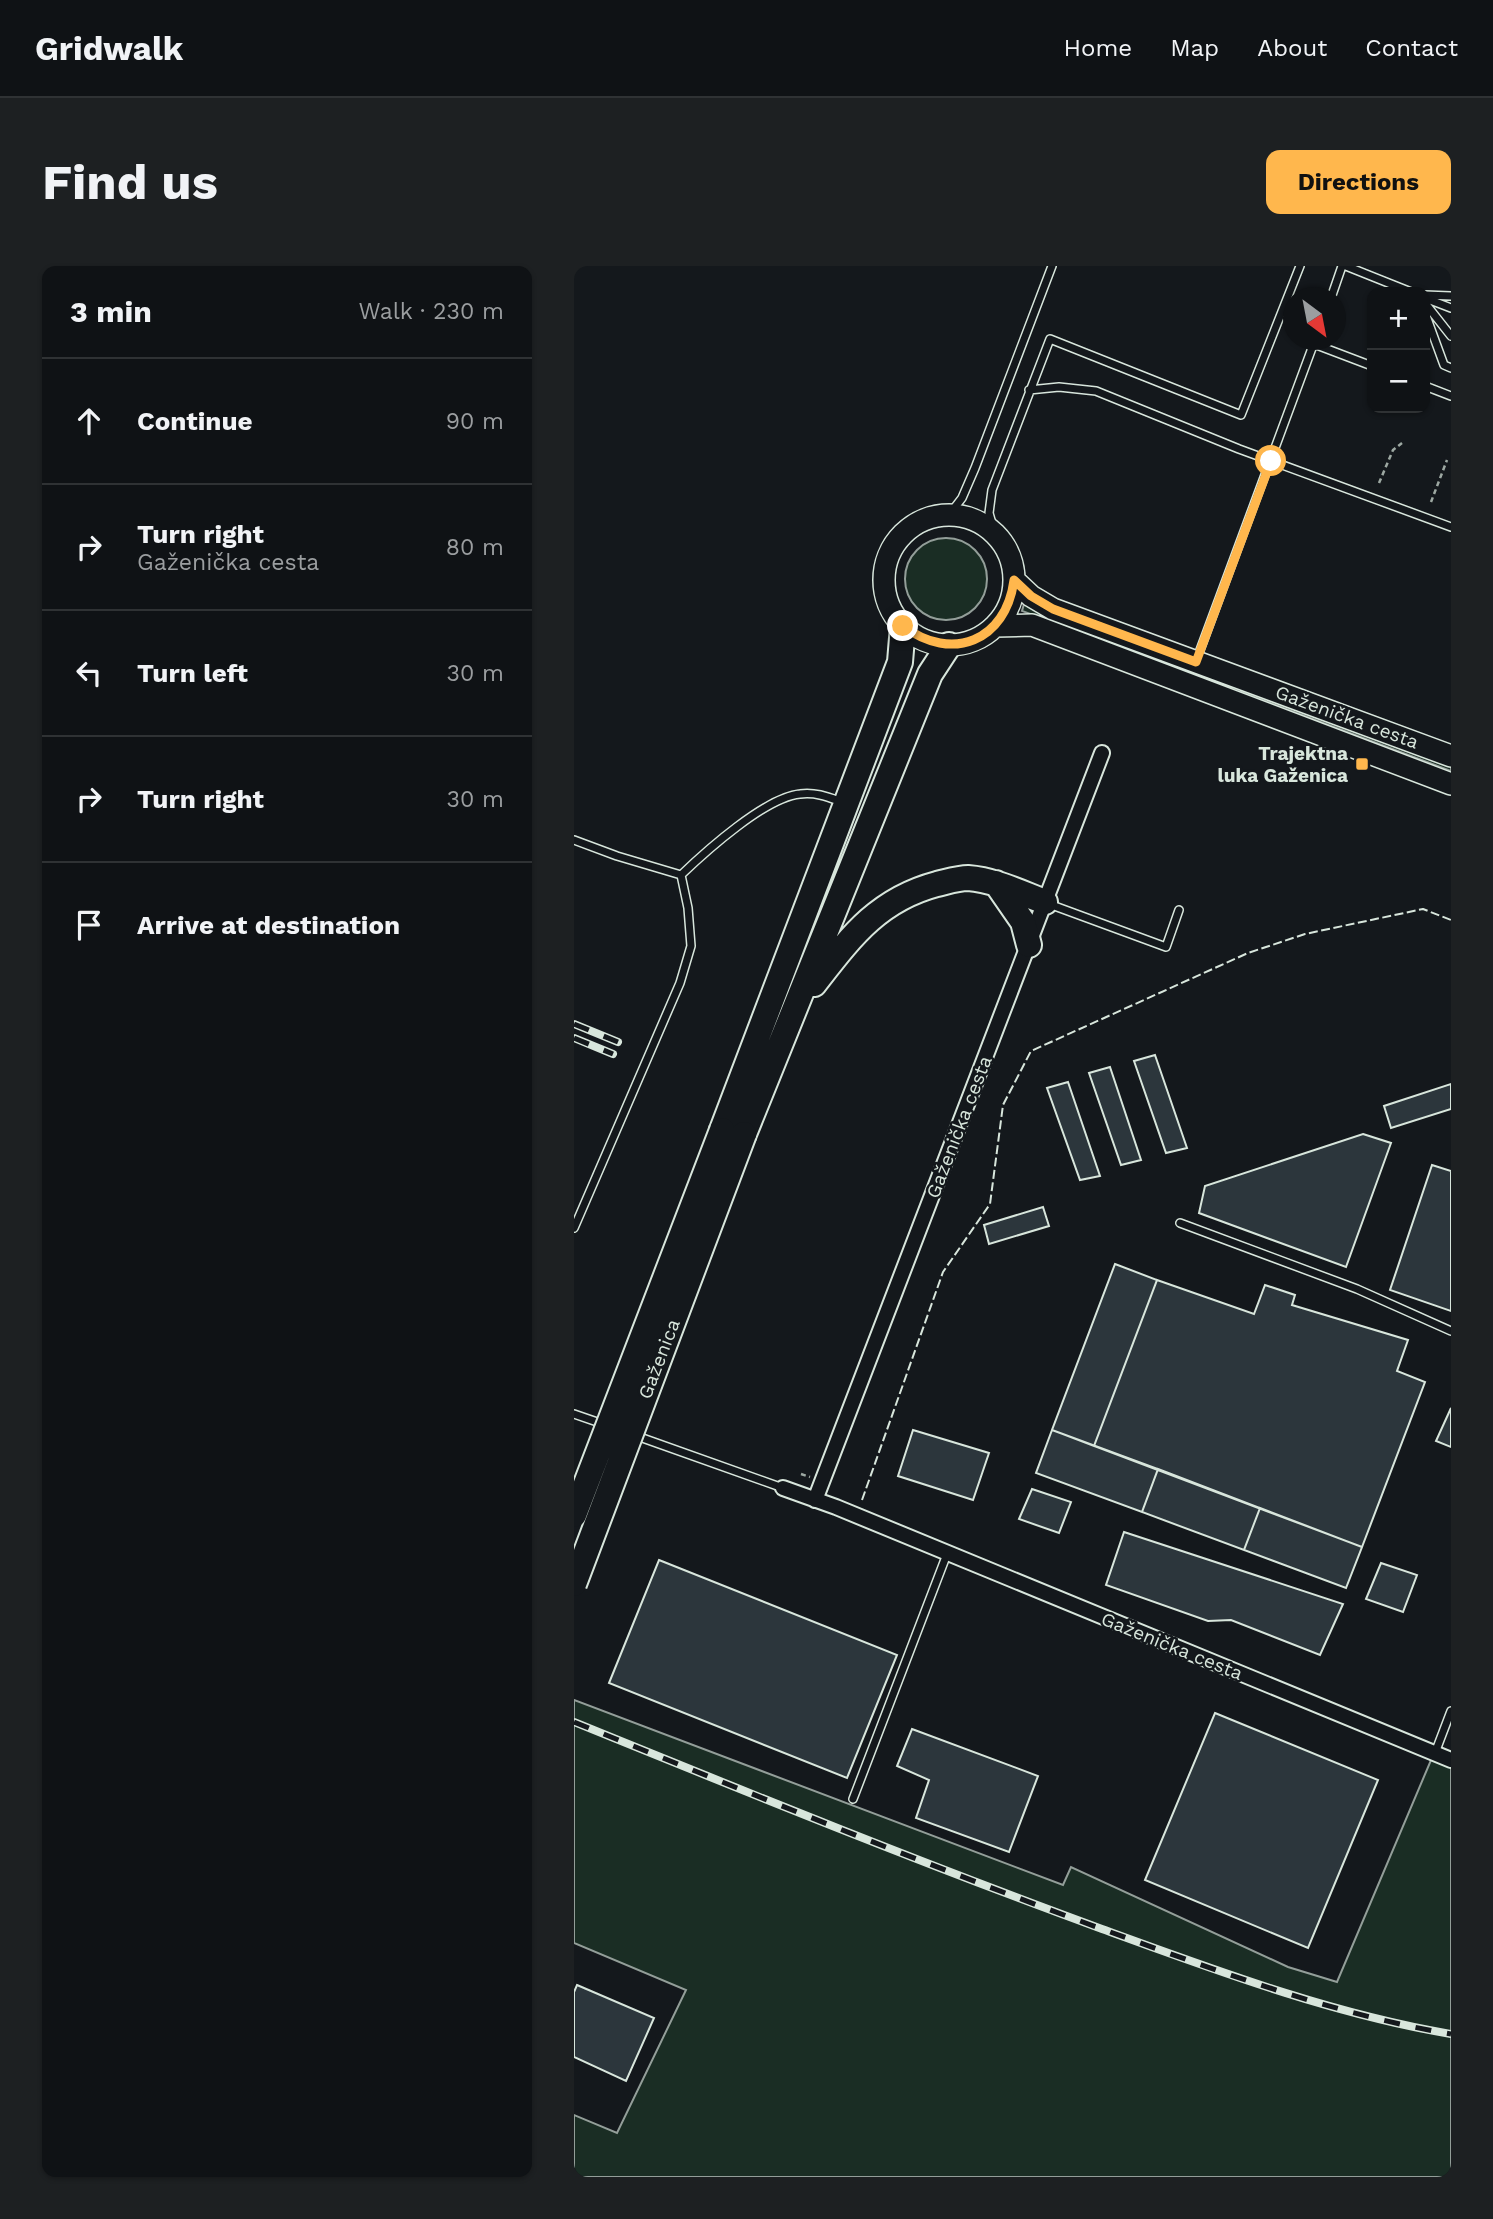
<!DOCTYPE html>
<meta charset="utf-8">
<style>
:root{--surface:#0f1215;--page:#1d2022;--text:#f1f3f6;--muted:#9b9ea0;--line:#2f3234;--accent:#ffb74d}
body{margin:0;font-family:"Work Sans",sans-serif;background:var(--page);color:var(--text)}
.controls{position:absolute;right:21px;top:21px;display:grid;overflow:hidden;border-radius:14px;box-shadow:0 2px 5px #0004}
.controls button{width:63px;height:63px;display:grid;place-items:center;padding:0;border:0;border-bottom:2px solid var(--line);background:var(--surface);color:var(--text);font:35px sans-serif}
.compass{position:absolute;left:709px;top:21px;width:63px;height:63px;border-radius:50%;background:var(--surface);box-shadow:0 2px 5px #0004;rotate:148deg}
.stop{position:absolute;width:21px;height:21px;margin:-16px;border:5px solid #ffb74d;border-radius:50%;background:#fff}
.stop.end{background:#ffb74d;border-color:#fff;box-shadow:0 2px 7px #0008}
.list{margin:0;padding:0;list-style:none}
h2{display:flex;justify-content:space-between;align-items:center;height:91px;margin:0;padding:0 28px;font-size:30px}
h2 small{font-size:23px;font-weight:400;color:var(--muted)}
.list li{display:grid;grid-template-columns:46px 1fr auto;gap:21px;align-items:center;box-sizing:border-box;height:126px;padding:0 28px;border-top:2px solid var(--line)}
.list b{display:block;font-size:26px;white-space:nowrap}
.list p{margin:0;font-size:23px;white-space:nowrap;color:var(--muted)}
.list em{font-size:23px;font-style:normal;color:var(--muted)}
.icon{flex:none;width:38px;height:38px;fill:none;stroke:currentColor;stroke-width:2;stroke-linecap:round;stroke-linejoin:round}
.map{position:relative;flex:none;width:877px;height:1911px;overflow:hidden;border-radius:14px}
header{display:flex;align-items:center;gap:42px;box-sizing:border-box;height:98px;padding:0 35px;background:var(--surface);border-bottom:2px solid var(--line)}
header strong{font-size:33px}
nav{display:flex;gap:38px;margin-inline-start:auto;font-size:24px}
.intro{display:flex;align-items:center;justify-content:space-between;box-sizing:border-box;height:168px;padding:0 42px}
h1{margin:0;font-size:49px}
.button{padding:18px 32px;border-radius:14px;background:var(--accent);color:#111;font-size:24px;font-weight:700}
main{display:flex;gap:42px;padding:0 42px}
aside{flex:1;background:var(--surface);border-radius:14px;box-shadow:0 2px 5px #0004}
.map>svg:first-child{display:block}
.green{fill:#1a2d24;stroke:#939e99;stroke-width:2}
.building{fill:#2c363c;stroke:#d8e6dc;stroke-width:2}
.lines{fill:none;stroke-linecap:round;stroke-linejoin:round}
.service-casing{stroke:#d8e6dc;stroke-width:10}
.minor-casing{stroke:#d8e6dc;stroke-width:18}
.secondary-casing{stroke:#d8e6dc;stroke-width:24}
.trunk-casing{stroke:#d8e6dc;stroke-width:28}
.path{stroke:#9da8a2;stroke-width:2.5;stroke-dasharray:5 3.5;stroke-linecap:butt}
.service{stroke:#14181c;stroke-width:7}
.minor{stroke:#14181c;stroke-width:14}
.secondary{stroke:#14181c;stroke-width:21}
.trunk{stroke:#14181c;stroke-width:24}
.rail-casing{stroke:#d8e6dc;stroke-width:8}
.rail{stroke:#14181c;stroke-width:5;stroke-dasharray:16;stroke-linecap:butt}
.trunk-bridge-casing{stroke:#d8e6dc;stroke-width:28;stroke-linecap:butt}
.trunk-bridge{stroke:#14181c;stroke-width:24}
.fence{stroke:#d8e6dc;stroke-width:2;stroke-dasharray:9 3.5;stroke-linecap:butt}
.route{stroke:#ffb74d;stroke-width:9}
.poi-dot{fill:#ffb74d;stroke:#14181c;stroke-width:2.5}
.labels{text-anchor:middle;dominant-baseline:central;stroke-width:5;stroke-linejoin:round;paint-order:stroke}
.street-label{font-size:19px;fill:#d8e6dc;stroke:#14181c}
.poi-label{font-size:19px;font-weight:bold;fill:#d8e6dc;stroke:#14181c;text-anchor:end}
</style>
<header>
<strong>Gridwalk</strong>
<nav><a>Home</a><a>Map</a><a>About</a><a>Contact</a></nav>
</header>
<div class="intro"><h1>Find us</h1><a class="button">Directions</a></div>
<main>
<aside>
<h2>3 min<small>Walk · 230 m</small></h2>
<ul class="list">
<li><svg class="icon" aria-label="ahead" viewBox="0 0 24 24"><path d="M12 20V5M6 11l6-6 6 6"/></svg><div><b>Continue</b></div><em>90 m</em></li>
<li><svg class="icon" aria-label="right" viewBox="0 0 24 24"><path d="M7 20v-9h11M14 6l5 5-5 5"/></svg><div><b>Turn right</b><p>Gaženička cesta</p></div><em>80 m</em></li>
<li><svg class="icon" aria-label="left" viewBox="0 0 24 24"><path d="M17 20v-9H6M10 6l-5 5 5 5"/></svg><div><b>Turn left</b></div><em>30 m</em></li>
<li><svg class="icon" aria-label="right" viewBox="0 0 24 24"><path d="M7 20v-9h11M14 6l5 5-5 5"/></svg><div><b>Turn right</b></div><em>30 m</em></li>
<li><svg class="icon" aria-label="arrive" viewBox="0 0 24 24"><path d="M6 21V4h12l-3 4 3 4H6"/></svg><div><b>Arrive at destination</b></div></li>
</ul>
</aside>
<div class="map">
<svg width="877" height="1911" viewBox="0 0 877 1911">
<rect width="100%" height="100%" fill="#14181c"/>
<path class="green" d="M331 313a41 41 0 1 1 82 0a41 41 0 1 1-82 0Z
M 450,338 L 660,417 L 658,422 L 448,345 Z
M 669,420 L 877,498 L 877,505 L 667,426 Z
M 0,1434 L 489,1619 L 497,1601 L 714,1701 L 763,1716 L 860,1487 L 877,1494 L 877,1911 L 0,1911 L 0,1849 L 43,1867 L 112,1724 L 0,1677 Z"/>
<path class="building" d="M 581,789 L 613,882 L 592,887 L 560,795 Z
M 536,801 L 567,894 L 547,899 L 515,807 Z
M 494,816 L 526,910 L 506,914 L 473,822 Z
M 877,818 L 877,843 L 817,862 L 810,840 Z
M 789,868 L 817,877 L 772,1001 L 625,947 L 631,920 Z
M 858,899 L 877,905 L 877,1045 L 816,1024 Z
M 469,941 L 475,960 L 415,978 L 410,959 Z
M 541,998 L 583,1014 L 520,1180 L 478,1164 Z
M 583,1014 L 680,1048 L 691,1019 L 721,1029 L 718,1039 L 834,1074 L 823,1105 L 851,1116 L 788,1281 L 520,1180 Z
M 877,1142 L 877,1181 L 862,1175 Z
M 339,1164 L 415,1187 L 399,1234 L 324,1210 Z
M 478,1164 L 584,1203 L 568,1246 L 462,1207 Z
M 584,1203 L 686,1242 L 670,1284 L 568,1246 Z
M 458,1223 L 497,1236 L 485,1267 L 445,1253 Z
M 686,1242 L 788,1281 L 772,1322 L 670,1284 Z
M 550,1266 L 769,1338 L 746,1389 L 657,1354 L 634,1355 L 532,1319 Z
M 85,1294 L 323,1389 L 273,1512 L 35,1417 Z
M 807,1297 L 843,1309 L 829,1346 L 792,1333 Z
M 641,1447 L 804,1514 L 734,1682 L 571,1614 Z
M 338,1463 L 464,1510 L 435,1586 L 342,1552 L 355,1514 L 323,1500 Z
M 3,1719 L 80,1752 L 52,1815 L 0,1791 L 0,1726 Z"/>
<g class="lines">
<defs>
<path id="service" d="M 772,0 L 837,26
M 851,29 L 877,30
M 757,32 L 768,0
M 851,32 L 877,42
M 851,37 L 877,70
M 851,47 L 870,99 L 877,102
M 740,78 L 798,100
M 851,120 L 877,130
M 455,124 L 485,121 L 522,125 L 665,183 L 877,261
M 375,249 L 388,232 L 401,202 L 478,0
M 421,268 L 415,247 L 418,224 L 476,73 L 667,149 L 726,0
M 622,395 L 741,74
M 0,574 L 43,590 L 107,609
M 475,638 L 592,681 L 605,644
M 606,957 L 783,1023 L 877,1065
M 0,962 L 106,717 L 117,680 L 114,642 L 107,609 C 132,585 192,531 226,528 C 242,526 254,531 268,536
M 0,1148 L 29,1158
M 60,1169 L 209,1222
M 861,1487 L 877,1445
M 279,1533 L 373,1288"/>
<path id="minor" d="M 209,1222 L 262,1241 L 877,1494
M 241,1234 L 528,487"/>
<path id="secondary" d="M310 314a65 65 0 1 1 130 0a65 65 0 1 1-130 0Z
M 440,314 L 457,330 L 479,343 L 877,490
M 421,360 L 458,359 L 877,518"/>
<path id="trunk" d="M 422,617 L 449,656 L 455,679
M 240,718 C 276,672 303,634 363,618 C 372,616 384,612 394,612 C 421,614 447,627 471,636
M 148,864 L 326,396 L 329,360
M 170,868 L 356,408 L 375,379"/>
</defs>
<use href="#service" class="service-casing"/>
<use href="#minor" class="minor-casing"/>
<use href="#secondary" class="secondary-casing"/>
<use href="#trunk" class="trunk-casing"/>
<path class="path" d="M 805,217 L 819,184 L 828,177
M 857,236 L 873,194
M 227,1208 L 236,1211"/>
<use href="#service" class="service"/>
<use href="#minor" class="minor"/>
<use href="#secondary" class="secondary"/>
<use href="#trunk" class="trunk"/>
<defs>
<path id="rail" d="M 0,758 L 44,776
M 0,772 L 39,788
M 0,1456 C 175,1527 350,1598 528,1663 C 641,1704 758,1748 877,1768"/>
</defs>
<use href="#rail" class="rail-casing"/>
<use href="#rail" class="rail"/>
<defs>
<path id="trunk-bridge" d="M 0,1249 L 148,864
M 0,1318 L 170,868"/>
</defs>
<use href="#trunk-bridge" class="trunk-bridge-casing"/>
<use href="#trunk-bridge" class="trunk-bridge"/>
<path class="fence" d="M 288,1234 L 369,1006 L 416,938 L 429,839 L 457,785 L 674,687 L 731,668 L 849,643 L 877,654"/>
</g>
<g class="lines">
<path class="route" d="M 329,360 C 378,397 432,375 440,314 L 457,330 L 479,343 L 622,396 L 697,195"/>
</g>
<rect class="poi-dot" x="781" y="491" width="14" height="14" rx="3.5"/>
<g class="labels">
<g class="street-label">
<text transform="translate(773 451) rotate(20)">Gaženička cesta</text>
<text transform="translate(385 861) rotate(-69)">Gaženička cesta</text>
<text transform="translate(85 1093) rotate(-69)">Gaženica</text>
<text transform="translate(598 1380) rotate(22)">Gaženička cesta</text>
</g>
<g class="poi-label">
<text x="774" y="487">Trajektna<tspan x="774" dy="22">luka Gaženica</tspan></text>
</g>
</g>
</svg>
<div class="controls">
<button>+</button>
<button>−</button>
</div>
<svg class="compass" viewBox="-18 -18 36 36"><path d="M0-13l5 13h-10z" fill="#e53935"/><path d="M0 13l5-13h-10z" fill="#9b9ea0"/></svg>
<div class="stop" style="left:697px;top:195px"></div>
<div class="stop end" style="left:329px;top:360px"></div>
</div>
</main>
